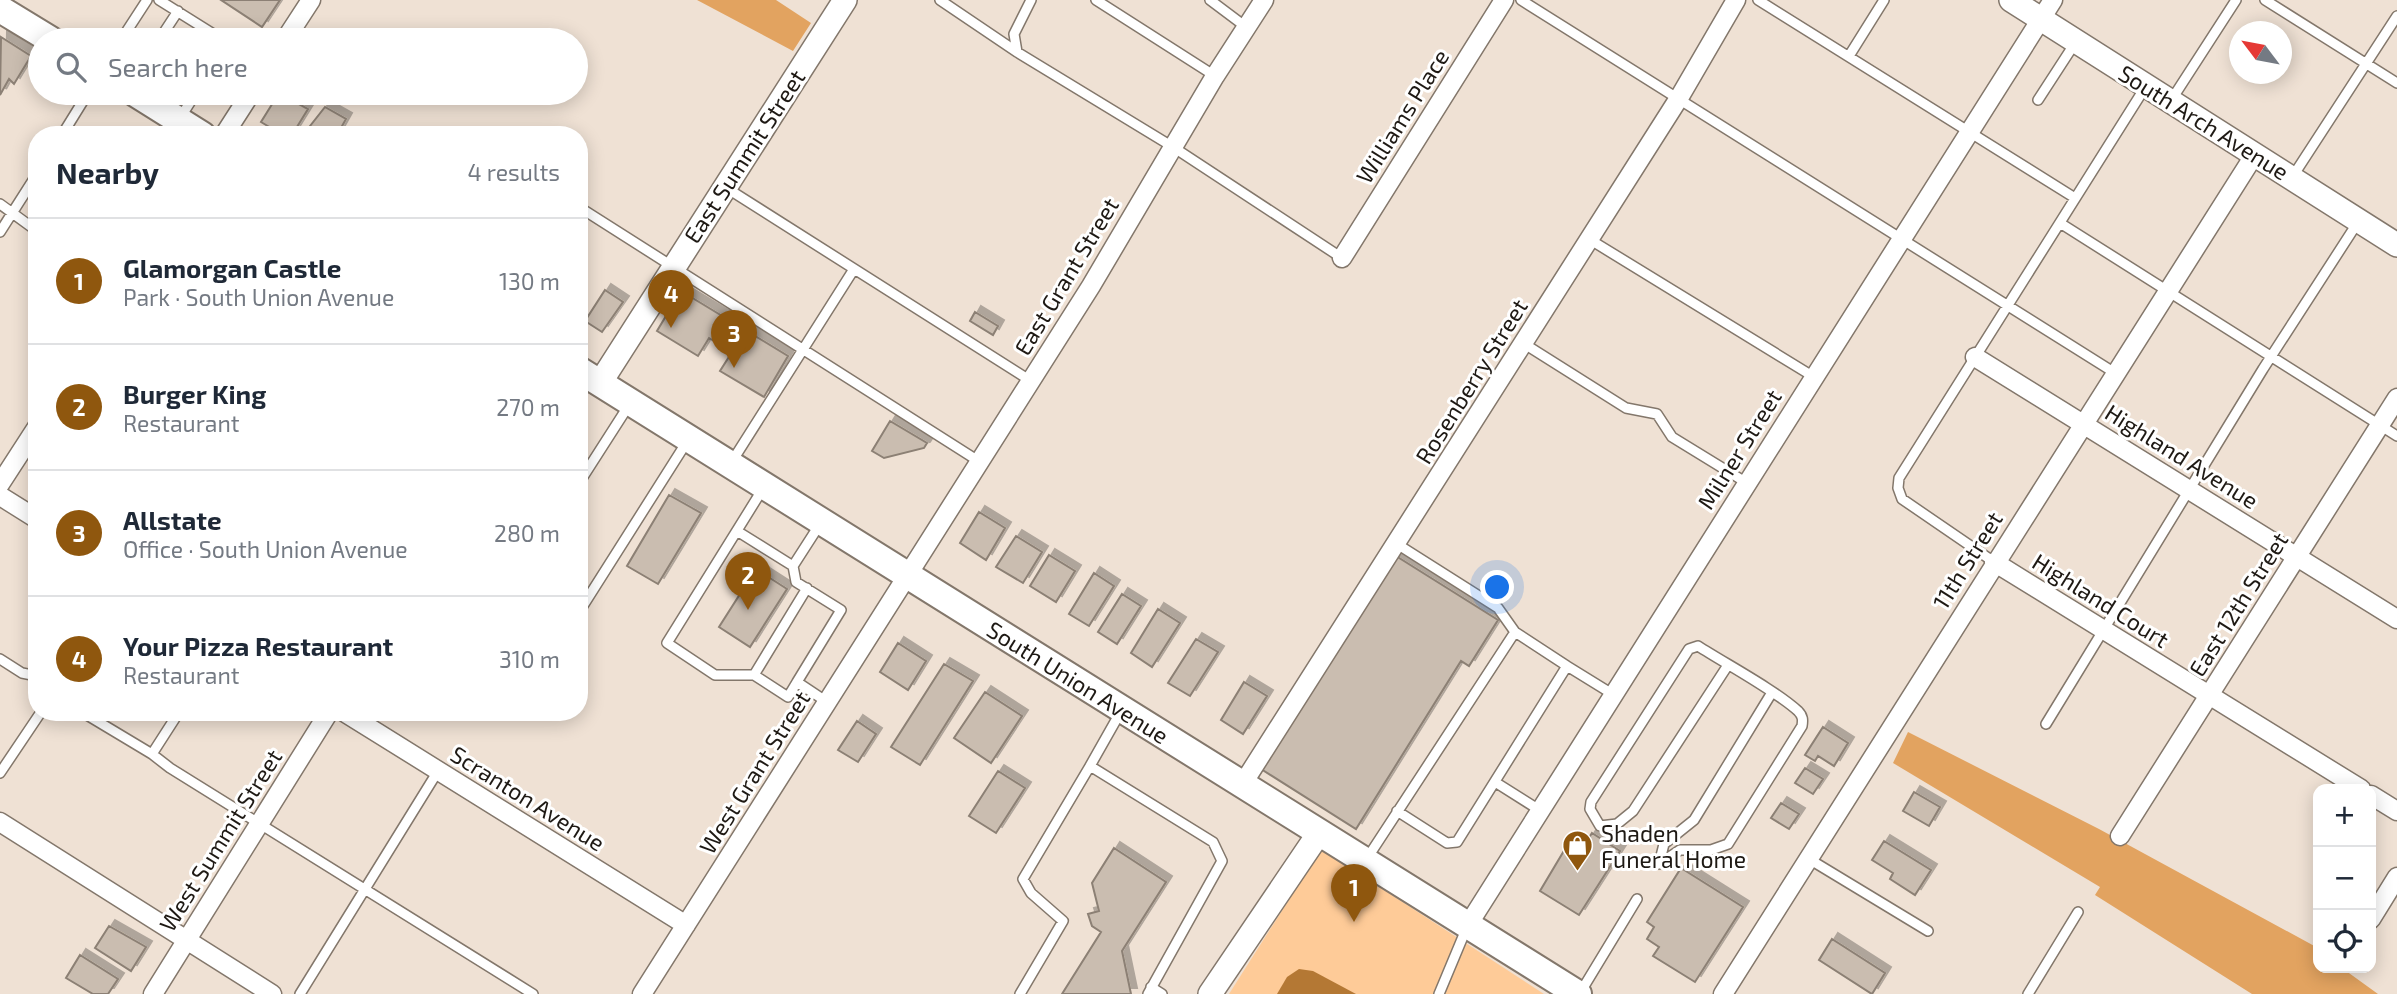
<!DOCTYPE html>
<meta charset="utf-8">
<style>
:root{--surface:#fff;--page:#f6f6f7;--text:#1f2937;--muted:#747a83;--line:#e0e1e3;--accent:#8f570e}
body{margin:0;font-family:"Exo 2",sans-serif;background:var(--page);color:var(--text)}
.controls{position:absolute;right:21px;bottom:21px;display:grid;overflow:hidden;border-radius:14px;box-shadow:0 4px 18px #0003}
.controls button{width:63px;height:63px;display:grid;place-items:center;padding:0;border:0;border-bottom:2px solid var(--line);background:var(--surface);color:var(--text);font:35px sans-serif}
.compass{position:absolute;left:2229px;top:21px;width:63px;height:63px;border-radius:50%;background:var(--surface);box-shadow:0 4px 18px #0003;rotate:302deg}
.you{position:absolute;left:1498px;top:588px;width:24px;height:24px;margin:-18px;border:5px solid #fff;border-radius:50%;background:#1a73e8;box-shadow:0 0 0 10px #1a73e833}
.badge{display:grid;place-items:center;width:46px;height:46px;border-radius:50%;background:var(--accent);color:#fff;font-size:23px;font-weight:700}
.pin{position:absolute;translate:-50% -58px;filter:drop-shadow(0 2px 4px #0008)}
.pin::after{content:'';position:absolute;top:37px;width:24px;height:21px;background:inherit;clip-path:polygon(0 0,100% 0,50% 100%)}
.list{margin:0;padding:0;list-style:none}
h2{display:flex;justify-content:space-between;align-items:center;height:91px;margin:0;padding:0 28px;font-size:30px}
h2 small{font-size:23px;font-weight:400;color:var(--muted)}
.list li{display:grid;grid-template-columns:46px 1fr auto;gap:21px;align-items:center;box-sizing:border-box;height:126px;padding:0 28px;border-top:2px solid var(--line)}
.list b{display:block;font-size:26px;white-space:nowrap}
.list p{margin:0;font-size:23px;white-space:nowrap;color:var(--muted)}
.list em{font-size:23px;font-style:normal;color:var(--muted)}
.icon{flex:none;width:38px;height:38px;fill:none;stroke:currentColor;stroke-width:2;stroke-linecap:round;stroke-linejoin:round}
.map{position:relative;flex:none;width:2397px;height:994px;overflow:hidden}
.search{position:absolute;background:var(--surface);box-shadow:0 4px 18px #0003;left:28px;top:28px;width:560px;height:77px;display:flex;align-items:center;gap:18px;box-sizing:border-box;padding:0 24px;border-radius:38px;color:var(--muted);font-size:26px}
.panel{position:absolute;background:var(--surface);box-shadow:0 4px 18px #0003;left:28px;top:126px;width:560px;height:595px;border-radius:28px}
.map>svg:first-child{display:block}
.green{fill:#fecb98}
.forest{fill:#e2a360}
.water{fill:#b47834}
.building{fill:#cabdb0;stroke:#8c8074;stroke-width:2;filter:url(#shadow)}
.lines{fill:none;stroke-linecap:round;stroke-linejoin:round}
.service-casing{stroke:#83776b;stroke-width:12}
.minor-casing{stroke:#83776b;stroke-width:21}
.tertiary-casing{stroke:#83776b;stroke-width:26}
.secondary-casing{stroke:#83776b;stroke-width:30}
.service{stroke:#fff;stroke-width:9}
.minor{stroke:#fff;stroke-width:18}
.tertiary{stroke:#fff;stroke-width:23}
.secondary{stroke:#fff;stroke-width:26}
.labels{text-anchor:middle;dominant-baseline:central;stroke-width:6;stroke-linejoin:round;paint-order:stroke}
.street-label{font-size:23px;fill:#1e1914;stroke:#fff}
.poi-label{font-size:23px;fill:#1e1914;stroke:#fff;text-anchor:start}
</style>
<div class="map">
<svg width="2397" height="994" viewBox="0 0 2397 994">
<defs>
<filter id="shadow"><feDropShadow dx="6" dy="-6" stdDeviation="0" flood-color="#0004"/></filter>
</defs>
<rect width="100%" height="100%" fill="#efe1d4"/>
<path class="green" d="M 1321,849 L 1544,994 L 1229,994 Z"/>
<path class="forest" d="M 697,0 L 776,0 L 811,23 L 793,51 Z
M 1908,732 L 2099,829 L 2318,948 L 2318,968 L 2342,968 L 2378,994 L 2252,994 L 2095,895 L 2100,887 L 1893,763 Z"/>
<path class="water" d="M 1299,969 L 1313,971 L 1356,994 L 1277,994 L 1287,977 Z"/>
<path class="building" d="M 221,0 L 280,0 L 262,27 Z
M 1,37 L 31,56 L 14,84 L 9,79 L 0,95 Z
M 279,93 L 308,109 L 292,135 L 282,131 L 281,134 L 261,122 Z
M 325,107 L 346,119 L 337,135 L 303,135 Z
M 605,290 L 623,302 L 602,332 L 585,321 Z
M 681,291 L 788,356 L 764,397 L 720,371 L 732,352 L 709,338 L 698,356 L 657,331 Z
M 975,312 L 998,326 L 993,335 L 970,321 Z
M 890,421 L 927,443 L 924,448 L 884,458 L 872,451 Z
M 669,495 L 701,513 L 658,584 L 627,566 Z
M 979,512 L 1005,528 L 986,560 L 960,543 Z
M 1016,536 L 1042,552 L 1023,583 L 996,567 Z
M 1049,555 L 1075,571 L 1056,602 L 1030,586 Z
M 1396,556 L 1498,620 L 1469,666 L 1461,661 L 1356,829 L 1261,769 Z
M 756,569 L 787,589 L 750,647 L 719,627 Z
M 1094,573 L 1114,586 L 1089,626 L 1069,614 Z
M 1122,594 L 1141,606 L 1117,644 L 1098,632 Z
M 1158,609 L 1180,623 L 1152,667 L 1131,653 Z
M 1196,639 L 1218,652 L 1190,696 L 1168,683 Z
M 898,643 L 926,661 L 908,690 L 880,672 Z
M 944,664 L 973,681 L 920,765 L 891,747 Z
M 1244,682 L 1267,696 L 1243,734 L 1221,720 Z
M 985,692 L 1022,716 L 991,763 L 954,738 Z
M 857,721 L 876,734 L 858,762 L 838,750 Z
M 1823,727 L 1848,743 L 1834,766 L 1818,756 L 1815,761 L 1805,755 Z
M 1805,768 L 1823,779 L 1813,794 L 1795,783 Z
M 998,771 L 1025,788 L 996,833 L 969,816 Z
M 1914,792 L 1940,807 L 1929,826 L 1903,811 Z
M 1781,803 L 1799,814 L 1789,829 L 1771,818 Z
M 1592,833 L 1620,851 L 1579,915 L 1540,891 L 1568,844 L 1580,852 Z
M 1884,841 L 1931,870 L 1915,895 L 1890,879 L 1893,873 L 1872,860 Z
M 1114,848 L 1166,882 L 1122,951 L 1131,994 L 1062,994 L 1101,932 L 1092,926 L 1088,914 L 1099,911 L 1092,883 Z
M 1681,868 L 1743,907 L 1695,982 L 1653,956 L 1659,947 L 1647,939 L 1654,927 L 1647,922 Z
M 109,926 L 146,947 L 131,971 L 95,948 Z
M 1832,939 L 1885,973 L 1872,994 L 1819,960 Z
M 80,955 L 118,979 L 108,994 L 93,994 L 66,978 Z"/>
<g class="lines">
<defs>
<path id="service" d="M 159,0 L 223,40
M 940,0 L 1017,52 L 1173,147 L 1342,258
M 1096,0 L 1215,76
M 1210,0 L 1246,27
M 1521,0 L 2115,373
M 1758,0 L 2075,198
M 2265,0 L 2397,83
M 121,40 L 147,0
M 159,40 L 178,11
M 1017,52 L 1014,34 L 1031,0
M 1849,56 L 1884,0
M 2172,99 L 2236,0
M 2038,100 L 2075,43
M 180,118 L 196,93
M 62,135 L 88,93
M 2293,176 L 2397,16
M 725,187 L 1031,381
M 0,204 L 37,231
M 579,207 L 980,462
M 2060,223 L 2397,436
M 0,232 L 37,174
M 1589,239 L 1814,377
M 1523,343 L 1626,408 L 1657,414 L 1672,437 L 1747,483
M 731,463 L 854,269
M 579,483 L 629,405
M 764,487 L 667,643 L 715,675 L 754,675 L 788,697 L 797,682
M 820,524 L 793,566 L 796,582 L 841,610 L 797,682 L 827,702
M 737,531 L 793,566
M 1397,544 L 1498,608 L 1515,632
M 1994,562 L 1902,499 L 1898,488 L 1899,478 L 2146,86
M 579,612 L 688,440
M 0,659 L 22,673 L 37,676
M 1728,665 L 1633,811 L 1617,824 L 1600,826 L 1590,809 L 1591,802 L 1689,649 L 1698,646 C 1726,664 1775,690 1798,711 C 1803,716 1803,720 1802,726 L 1728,844 L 1711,850 L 1680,850 L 1659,864 L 1664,844 L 1694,820 L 1771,694
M 1567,666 L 1614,695
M 754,675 L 807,588
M 82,712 L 152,754
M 179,712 L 152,754 L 170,768 L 533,994
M 1120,713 L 1090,766 L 1213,842 L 1222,861 L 1148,994
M 2046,724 L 2263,369 L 2358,222
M 0,773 L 41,712
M 1495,782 L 1541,811
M 1809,859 L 1928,931
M 1366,860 L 1515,632 L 1567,666 L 1457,842 L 1447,843 L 1397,811
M 1151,987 L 1162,994
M 1580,993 L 1637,899
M 300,994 L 438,771
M 1020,994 L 1063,921 L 1031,893 L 1023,879 L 1090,766
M 1439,994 L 1467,927
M 2028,994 L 2078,912"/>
<path id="minor" d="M 285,40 L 311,0
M 224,135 L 251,93
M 1342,258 L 1504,0
M 1975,357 L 2397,619
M 0,484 L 37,427
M 0,496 L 37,519
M 1994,562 L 2361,789
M 344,712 L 686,925
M 1242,785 L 1679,98 L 1736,0
M 2371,795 L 2397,811
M 0,822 L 272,994
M 2120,836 L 2397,398
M 2371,919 L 2397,877
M 1468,925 L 2053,0
M 153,994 L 329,712
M 642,994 L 1091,286 L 1215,76 L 1264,0
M 1723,994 L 2255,154"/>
<path id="tertiary" d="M 2011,0 L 2397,245
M 600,383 L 845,0
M 1210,994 L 1319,833"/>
<path id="secondary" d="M 0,9 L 51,40
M 135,93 L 202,135
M 579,370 L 1578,994"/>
</defs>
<use href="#service" class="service-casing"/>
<use href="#minor" class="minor-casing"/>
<use href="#tertiary" class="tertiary-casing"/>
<use href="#secondary" class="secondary-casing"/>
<use href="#service" class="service"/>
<use href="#minor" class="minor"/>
<use href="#tertiary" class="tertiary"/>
<use href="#secondary" class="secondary"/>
</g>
<defs>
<symbol id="shop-pin" viewBox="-11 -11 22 30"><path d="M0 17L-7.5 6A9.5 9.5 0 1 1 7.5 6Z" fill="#8f570e" stroke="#fff"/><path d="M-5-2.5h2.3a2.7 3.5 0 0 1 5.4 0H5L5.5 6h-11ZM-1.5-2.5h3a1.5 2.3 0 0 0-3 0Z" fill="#fff"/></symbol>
</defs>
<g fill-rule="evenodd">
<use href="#shop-pin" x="1560" y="828" width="35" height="47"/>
</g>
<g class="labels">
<g class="street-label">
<text transform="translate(1402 116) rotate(-58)">Williams Place</text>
<text transform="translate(2204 122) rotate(32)">South Arch Avenue</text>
<text transform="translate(744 156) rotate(-57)">East Summit Street</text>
<text transform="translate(1066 276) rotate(-59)">East Grant Street</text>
<text transform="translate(1471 381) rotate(-58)">Rosenberry Street</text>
<text transform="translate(1739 449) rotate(-58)">Milner Street</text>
<text transform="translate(2182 456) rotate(32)">Highland Avenue</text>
<text transform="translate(1967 560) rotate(-58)">11th Street</text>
<text transform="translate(2101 600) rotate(32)">Highland Court</text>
<text transform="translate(2238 604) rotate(-58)">East 12th Street</text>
<text transform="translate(1078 682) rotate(32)">South Union Avenue</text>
<text transform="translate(754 772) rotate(-58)">West Grant Street</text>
<text transform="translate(528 798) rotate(32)">Scranton Avenue</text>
<text transform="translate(220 840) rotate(-58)">West Summit Street</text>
</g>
<g class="poi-label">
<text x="1601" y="833">Shaden<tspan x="1601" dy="26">Funeral Home</tspan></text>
</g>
</g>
</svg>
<div class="controls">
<button>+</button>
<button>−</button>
<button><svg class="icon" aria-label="locate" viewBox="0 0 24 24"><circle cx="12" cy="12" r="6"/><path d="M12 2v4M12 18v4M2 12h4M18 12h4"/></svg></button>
</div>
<svg class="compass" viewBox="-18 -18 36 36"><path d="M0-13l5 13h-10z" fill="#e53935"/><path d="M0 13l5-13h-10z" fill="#747a83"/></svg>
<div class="you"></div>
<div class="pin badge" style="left:1354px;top:922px">1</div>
<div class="pin badge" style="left:748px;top:610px">2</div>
<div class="pin badge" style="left:734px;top:368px">3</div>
<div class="pin badge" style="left:671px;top:328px">4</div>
<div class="search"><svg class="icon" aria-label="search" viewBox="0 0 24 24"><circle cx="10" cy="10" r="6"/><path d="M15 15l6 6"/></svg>Search here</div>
<section class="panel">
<h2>Nearby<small>4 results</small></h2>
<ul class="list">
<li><span class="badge">1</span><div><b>Glamorgan Castle</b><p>Park · South Union Avenue</p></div><em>130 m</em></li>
<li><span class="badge">2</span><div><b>Burger King</b><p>Restaurant</p></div><em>270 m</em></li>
<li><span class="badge">3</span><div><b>Allstate</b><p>Office · South Union Avenue</p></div><em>280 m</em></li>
<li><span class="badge">4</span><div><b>Your Pizza Restaurant</b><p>Restaurant</p></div><em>310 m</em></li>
</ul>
</section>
</div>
